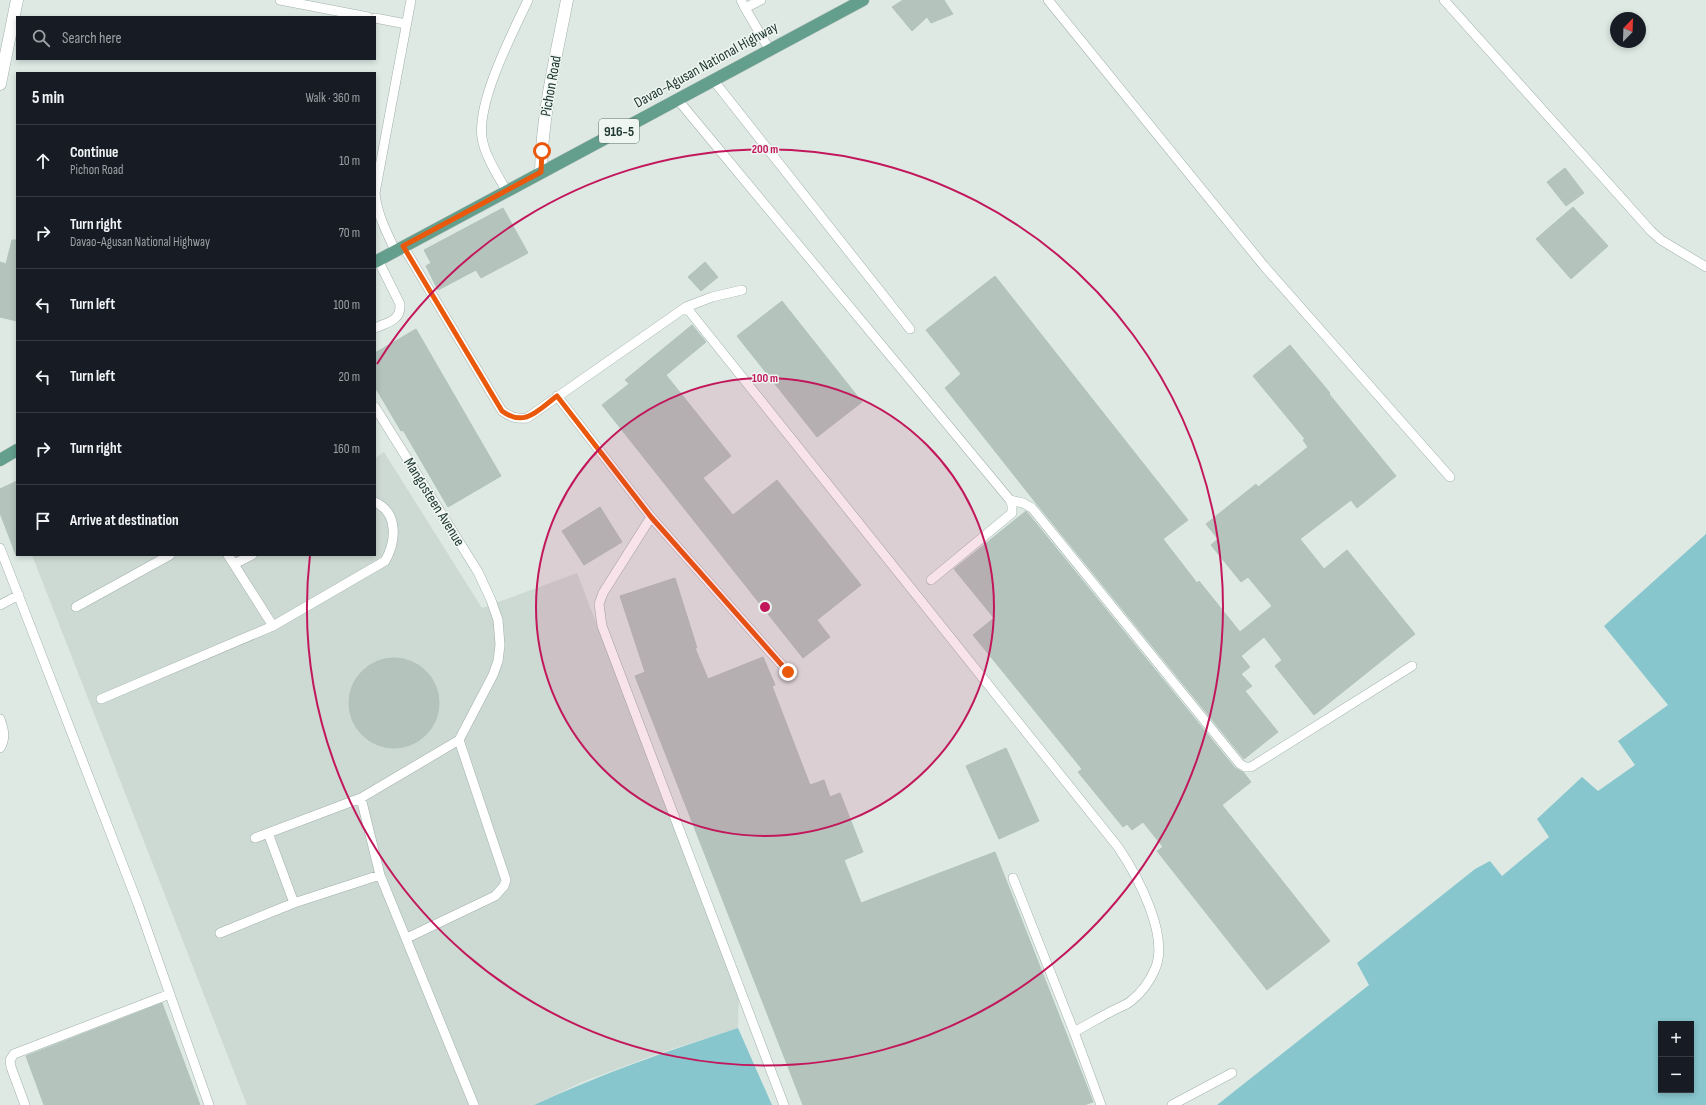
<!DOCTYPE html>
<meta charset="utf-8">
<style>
:root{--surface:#171b24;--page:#20242c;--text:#f1f3f6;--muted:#9ea1a6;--line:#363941}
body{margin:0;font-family:"Sofia Sans Condensed",sans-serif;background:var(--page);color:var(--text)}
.controls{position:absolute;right:12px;bottom:12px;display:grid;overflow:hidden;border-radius:0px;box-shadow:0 2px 6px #0003}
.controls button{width:36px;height:36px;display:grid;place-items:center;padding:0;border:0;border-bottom:1px solid var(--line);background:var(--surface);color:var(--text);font:20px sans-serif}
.compass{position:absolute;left:1610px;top:12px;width:36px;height:36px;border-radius:50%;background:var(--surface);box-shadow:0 2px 6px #0003;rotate:23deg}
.stop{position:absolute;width:12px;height:12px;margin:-9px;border:3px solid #ea580c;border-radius:50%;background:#fff}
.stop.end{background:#ea580c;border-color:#fff;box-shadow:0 1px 4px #0008}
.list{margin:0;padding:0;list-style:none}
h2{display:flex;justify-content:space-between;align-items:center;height:52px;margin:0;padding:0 16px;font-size:17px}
h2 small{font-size:13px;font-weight:400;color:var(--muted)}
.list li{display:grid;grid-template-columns:26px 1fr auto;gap:12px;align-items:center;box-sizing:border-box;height:72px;padding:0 16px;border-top:1px solid var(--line)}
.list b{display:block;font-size:15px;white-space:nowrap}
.list p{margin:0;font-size:13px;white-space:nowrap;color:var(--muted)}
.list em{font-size:13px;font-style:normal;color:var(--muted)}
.icon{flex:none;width:22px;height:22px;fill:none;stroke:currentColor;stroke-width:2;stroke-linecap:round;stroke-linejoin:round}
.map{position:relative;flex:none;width:1706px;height:1105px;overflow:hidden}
.search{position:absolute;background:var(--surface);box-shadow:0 2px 6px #0003;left:16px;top:16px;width:360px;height:44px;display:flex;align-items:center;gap:10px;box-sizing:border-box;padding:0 14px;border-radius:0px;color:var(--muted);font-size:15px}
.panel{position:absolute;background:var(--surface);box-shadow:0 2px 6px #0003;left:16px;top:72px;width:360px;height:484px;border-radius:0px}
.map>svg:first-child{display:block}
.built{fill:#cdd9d3}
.water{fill:#87c6cd;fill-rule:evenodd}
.building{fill:#b4c4bd;stroke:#b1c3bb}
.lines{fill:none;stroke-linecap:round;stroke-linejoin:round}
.lane-casing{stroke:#a1b0ab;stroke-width:10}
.street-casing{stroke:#a1b0ab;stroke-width:13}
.primary-casing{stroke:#bcc3c1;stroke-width:13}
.lane{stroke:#fff;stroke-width:9}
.street{stroke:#fff;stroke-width:12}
.primary{stroke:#649e8c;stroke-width:12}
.route{stroke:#ea580c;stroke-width:5}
.ring{fill:none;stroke:#c2185b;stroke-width:2}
.labels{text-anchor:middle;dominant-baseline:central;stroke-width:3;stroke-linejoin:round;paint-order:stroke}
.shield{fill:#eff6f2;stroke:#5e716b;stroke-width:1}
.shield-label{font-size:14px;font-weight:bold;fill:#203831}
.street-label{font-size:15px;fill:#203831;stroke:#eff6f2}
.centre{fill:#c2185b;stroke:#eff6f2;stroke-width:2}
.ring-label{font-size:12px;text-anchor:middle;font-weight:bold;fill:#c2185b;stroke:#eff6f2;stroke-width:3;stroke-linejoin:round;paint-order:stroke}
</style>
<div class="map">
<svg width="1706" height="1105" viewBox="0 0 1706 1105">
<rect width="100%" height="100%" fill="#dee9e4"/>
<path class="built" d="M 384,452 L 482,608 L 577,573 L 739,993 L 738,1028 L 663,1052 L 582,1082 L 534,1105 L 247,1105 L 32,555 L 375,555 L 375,458 Z"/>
<path class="water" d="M 1706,534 L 1706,1105 L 1217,1105 L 1369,985 L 1357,963 L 1475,869 L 1490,861 L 1502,876 L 1549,837 L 1537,819 L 1582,777 L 1598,791 L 1635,765 L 1618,741 L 1668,705 L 1604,626 ZM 1661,1024 L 1691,1024 L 1691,1090 L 1661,1090 Z
M 738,1028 L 772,1105 L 534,1105 C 601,1074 667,1051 738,1028 Z"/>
<path class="building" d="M 903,0 L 944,0 L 953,14 L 931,23 L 927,17 L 912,31 L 892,7 Z
M 1565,168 L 1584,193 L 1566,206 L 1547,182 Z
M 1573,207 L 1608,246 L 1571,279 L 1536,239 Z
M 503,208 L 528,253 L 481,278 L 476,270 L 438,290 L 426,266 L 431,263 L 424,250 Z
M 12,240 L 17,240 L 17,321 L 0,317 L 0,262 L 6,264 Z
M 705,262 L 718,277 L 701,291 L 688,277 Z
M 995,276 L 1188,520 L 1163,539 L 1197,583 L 1199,581 L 1240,632 L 1272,606 L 1248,577 L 1241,582 L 1211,545 L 1218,539 L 1206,524 L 1256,484 L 1258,487 L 1308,447 L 1303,440 L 1305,439 L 1253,376 L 1290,345 L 1330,393 L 1329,394 L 1396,476 L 1357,508 L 1351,500 L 1300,539 L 1324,569 L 1347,550 L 1415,634 L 1314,715 L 1275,666 L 1282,660 L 1264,637 L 1241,656 L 1250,667 L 1241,674 L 1252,686 L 1245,691 L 1278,732 L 1244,759 L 1036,503 L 945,388 L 961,374 L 926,330 Z
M 782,301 L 862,402 L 817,437 L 737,336 Z
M 692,325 L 706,342 L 666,375 L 731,456 L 703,478 L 733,515 L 777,480 L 861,585 L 817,620 L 830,637 L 803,658 L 602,405 L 629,384 L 625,380 Z
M 416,329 L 501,476 L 448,507 L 403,430 L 401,431 L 375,387 L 375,353 Z
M 17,481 L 17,554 L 16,555 L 0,513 L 0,489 Z
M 600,507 L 622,542 L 584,565 L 562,531 Z
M 1026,511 L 1235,768 L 1244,773 L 1251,782 L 1222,805 L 1330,941 L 1267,990 L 1157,851 L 1163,847 L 1143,822 L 1132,830 L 1127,824 L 1123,827 L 1078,772 L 1082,769 L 973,635 L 994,618 L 954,569 Z
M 675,578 L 697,648 L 695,648 L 708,679 L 763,657 L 775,685 L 772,686 L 810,785 L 824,780 L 830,797 L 840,793 L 863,852 L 844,860 L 861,903 L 995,852 L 1093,1102 L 1084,1105 L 803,1105 L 635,676 L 645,672 L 620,596 Z
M349 703a45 45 0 1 1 90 0a45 45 0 1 1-90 0Z
M 1006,748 L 1039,821 L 999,839 L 966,766 Z
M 162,1003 L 200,1105 L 44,1105 L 26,1056 Z"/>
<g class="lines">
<defs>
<path id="lane" d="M 280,0 L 368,17
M 741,0 L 745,8 L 761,0
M 1048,0 L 1264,266 L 1450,477
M 1444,0 L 1651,231 L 1661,240 L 1706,267
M 745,8 L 769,49
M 375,18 L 406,24
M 714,81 L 910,329
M 678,100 L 1010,500 L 1012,505 L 1012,513 L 931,580
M 506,190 C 497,174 485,156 482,138 C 477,101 512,34 528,0
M 403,246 L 502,411 C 511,417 516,419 527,418 L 686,307 L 1118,847 C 1137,875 1170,936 1155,969 C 1150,981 1141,993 1131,1001 C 1126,1005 1118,1008 1112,1011 C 1099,1018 1087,1025 1074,1032
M 395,250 C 386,231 377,214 375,193 L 411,0
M 686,307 L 712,297 L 742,290
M 375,328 C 388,322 401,321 400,304 L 378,260
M 557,396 L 651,517 L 603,593 L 599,604 L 602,626 L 784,1105
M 1010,500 L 1023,503 L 1032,508 L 1240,764 L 1245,767 L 1251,767 L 1412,666
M 651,517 L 788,672
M 0,548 L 138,904 L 209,1105
M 228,555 L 273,626
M 234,564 L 252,555
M 0,605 L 19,595
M 76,607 L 170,555
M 101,699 L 273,626 L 385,561 C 396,542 399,513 375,502
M 0,719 C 4,730 6,738 0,748
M 361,798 L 380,875 L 474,1105
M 268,833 L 294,903
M 255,838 L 361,798 L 459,740 L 493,675 L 498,661 L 500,645 L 498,620 L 491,600 L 478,572 L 375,407
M 1013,878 L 1074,1032 L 1101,1105
M 220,933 L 294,903 L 380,875
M 407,938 L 495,896 L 504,886 L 506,880 L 459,740
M 25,1105 L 11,1067 L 10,1060 L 14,1054 L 170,994
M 1172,1105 L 1232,1073"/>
<path id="street" d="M 0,84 L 17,0
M 541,172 C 542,113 556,57 567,0"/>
<path id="primary" d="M 375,262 L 863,0
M 0,460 L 17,450"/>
</defs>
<use href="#lane" class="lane-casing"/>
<use href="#street" class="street-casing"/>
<use href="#primary" class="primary-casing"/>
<use href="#lane" class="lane"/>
<use href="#street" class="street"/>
<use href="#primary" class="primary"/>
</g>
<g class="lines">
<path class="route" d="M 542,151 L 541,172 L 403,246 L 502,411 C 525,428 538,410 557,396 L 651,517 L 788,672"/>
</g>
<circle cx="765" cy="607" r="229" fill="#c2185b" fill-opacity=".12"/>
<g class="ring">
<circle cx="765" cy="607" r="229"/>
<path d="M377 364A458 458 0 1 1 310 555"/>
</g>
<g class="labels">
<rect class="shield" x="599" y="119" width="40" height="24" rx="3"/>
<g class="shield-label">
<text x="619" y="131">916-5</text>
</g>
<g class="street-label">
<text transform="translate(706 65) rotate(-29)">Davao-Agusan National Highway</text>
<text transform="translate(551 86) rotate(-80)">Pichon Road</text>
<text transform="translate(434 502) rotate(58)">Mangosteen Avenue</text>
</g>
</g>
<circle cx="765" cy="607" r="6" class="centre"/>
<g class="ring-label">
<text x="765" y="153">200 m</text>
<text x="765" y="382">100 m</text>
</g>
</svg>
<div class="controls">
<button>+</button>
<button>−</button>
</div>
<svg class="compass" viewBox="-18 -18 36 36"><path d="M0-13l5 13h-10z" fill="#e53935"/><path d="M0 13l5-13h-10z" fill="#9ea1a6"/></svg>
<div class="stop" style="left:542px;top:151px"></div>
<div class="stop end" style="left:788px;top:672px"></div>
<div class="search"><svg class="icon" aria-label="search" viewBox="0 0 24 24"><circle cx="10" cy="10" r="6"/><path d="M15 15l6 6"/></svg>Search here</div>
<section class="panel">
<h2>5 min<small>Walk · 360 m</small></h2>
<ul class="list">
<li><svg class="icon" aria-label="ahead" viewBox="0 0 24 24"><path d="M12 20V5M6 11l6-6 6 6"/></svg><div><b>Continue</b><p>Pichon Road</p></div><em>10 m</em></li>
<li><svg class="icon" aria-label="right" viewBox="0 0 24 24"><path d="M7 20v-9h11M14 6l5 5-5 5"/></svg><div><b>Turn right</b><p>Davao-Agusan National Highway</p></div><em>70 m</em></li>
<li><svg class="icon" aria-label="left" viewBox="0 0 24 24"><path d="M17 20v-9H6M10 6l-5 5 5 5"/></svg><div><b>Turn left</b></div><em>100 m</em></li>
<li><svg class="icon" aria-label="left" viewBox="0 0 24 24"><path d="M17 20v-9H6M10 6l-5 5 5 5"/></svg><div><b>Turn left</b></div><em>20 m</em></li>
<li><svg class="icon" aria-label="right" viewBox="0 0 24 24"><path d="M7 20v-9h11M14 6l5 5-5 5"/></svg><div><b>Turn right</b></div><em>160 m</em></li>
<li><svg class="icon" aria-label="arrive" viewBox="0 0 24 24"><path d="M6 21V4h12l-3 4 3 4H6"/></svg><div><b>Arrive at destination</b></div></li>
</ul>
</section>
</div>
